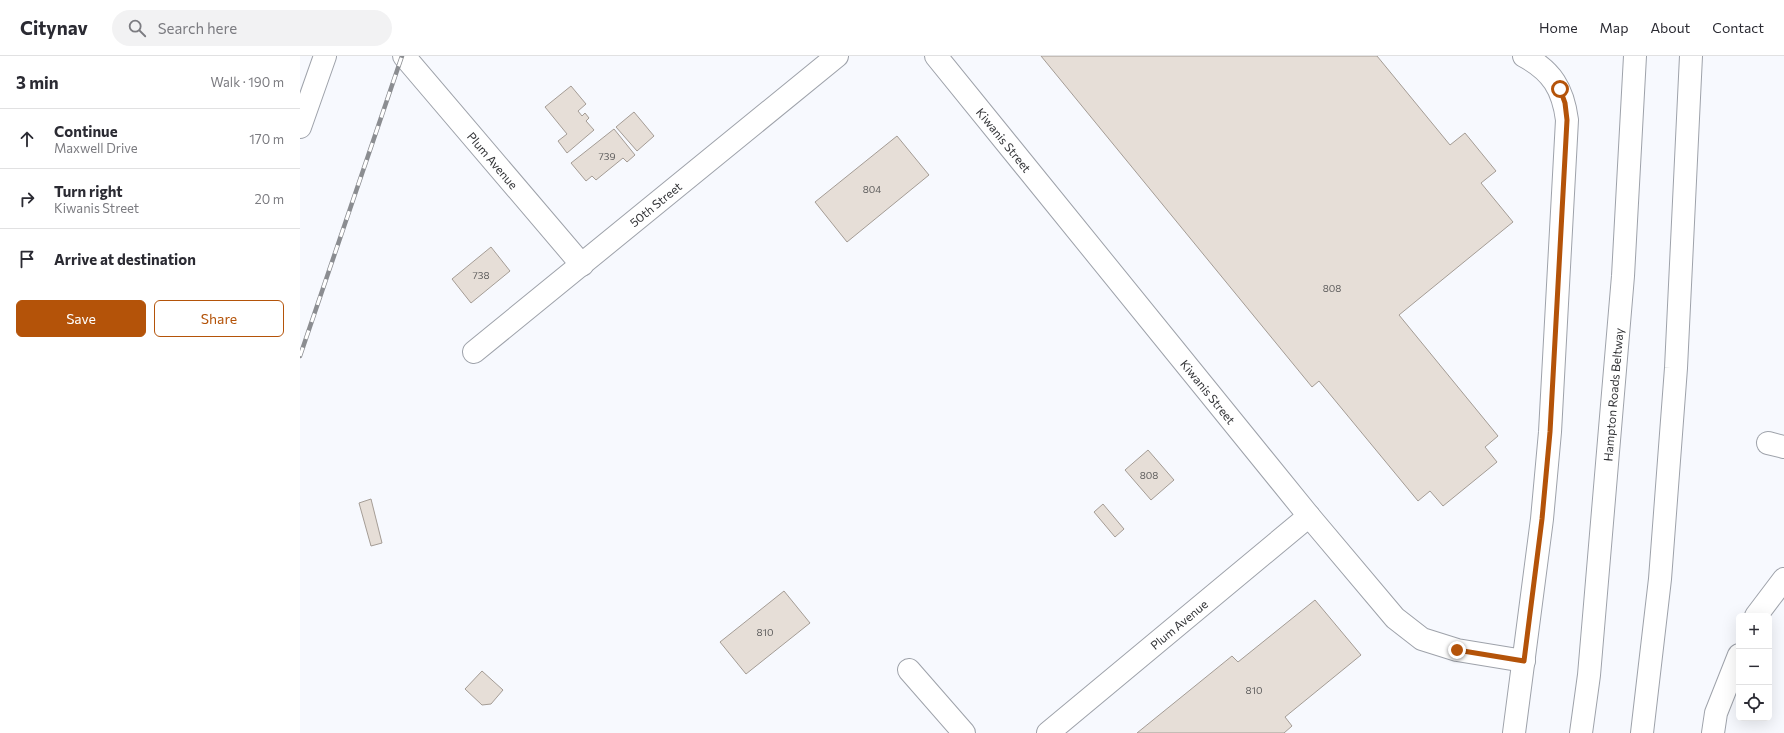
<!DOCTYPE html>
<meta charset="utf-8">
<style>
:root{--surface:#fff;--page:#f2f2f3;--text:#2b2b33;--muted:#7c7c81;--line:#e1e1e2;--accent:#b45309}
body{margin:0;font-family:Commissioner,sans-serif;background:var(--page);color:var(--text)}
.controls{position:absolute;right:12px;bottom:12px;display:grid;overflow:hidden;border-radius:6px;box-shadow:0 4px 16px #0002}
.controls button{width:36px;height:36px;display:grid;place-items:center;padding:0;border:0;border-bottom:1px solid var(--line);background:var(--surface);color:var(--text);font:20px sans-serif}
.stop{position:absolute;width:12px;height:12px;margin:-9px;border:3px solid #b45309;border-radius:50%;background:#fff}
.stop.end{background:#b45309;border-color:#fff;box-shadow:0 1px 4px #0008}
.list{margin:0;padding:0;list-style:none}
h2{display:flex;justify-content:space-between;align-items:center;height:52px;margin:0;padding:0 16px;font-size:17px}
h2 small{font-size:13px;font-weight:400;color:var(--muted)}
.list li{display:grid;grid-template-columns:26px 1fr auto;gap:12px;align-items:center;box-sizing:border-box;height:60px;padding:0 16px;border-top:1px solid var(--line)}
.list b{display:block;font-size:15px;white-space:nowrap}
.list p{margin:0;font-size:13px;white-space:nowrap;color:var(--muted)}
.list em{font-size:13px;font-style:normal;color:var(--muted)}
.actions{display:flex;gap:8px;padding:12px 16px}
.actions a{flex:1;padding:9px 0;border:1px solid var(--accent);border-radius:6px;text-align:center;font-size:14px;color:var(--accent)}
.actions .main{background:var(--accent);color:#fff}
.icon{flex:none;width:22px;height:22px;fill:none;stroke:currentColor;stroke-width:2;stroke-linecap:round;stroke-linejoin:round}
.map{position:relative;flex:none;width:1484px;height:677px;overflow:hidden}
header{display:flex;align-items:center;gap:24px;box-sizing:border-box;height:56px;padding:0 20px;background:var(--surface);border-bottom:1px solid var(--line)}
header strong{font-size:19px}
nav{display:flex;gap:22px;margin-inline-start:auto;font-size:14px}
.search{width:280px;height:36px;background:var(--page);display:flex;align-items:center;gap:10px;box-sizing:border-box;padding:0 14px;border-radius:22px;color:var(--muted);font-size:15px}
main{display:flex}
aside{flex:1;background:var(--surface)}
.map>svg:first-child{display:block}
.building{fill:#e6ded7;stroke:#a49c95}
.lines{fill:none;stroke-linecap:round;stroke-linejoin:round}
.minor-casing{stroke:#9ea2aa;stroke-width:24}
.secondary-casing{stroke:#9ea2aa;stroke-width:24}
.motorway-casing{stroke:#9ea2aa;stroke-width:24}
.minor{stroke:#fff;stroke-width:22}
.secondary{stroke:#fff;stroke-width:22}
.motorway{stroke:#fff;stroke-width:22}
.rail-casing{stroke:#8b8d91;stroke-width:4.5}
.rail{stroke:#fff;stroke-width:3;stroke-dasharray:9;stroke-linecap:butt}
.route{stroke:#b45309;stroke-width:5}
.labels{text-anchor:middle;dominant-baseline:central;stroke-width:3.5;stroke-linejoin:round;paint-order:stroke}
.number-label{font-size:10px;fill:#5f5e5e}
.street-label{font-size:12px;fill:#323336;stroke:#fff}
</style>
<header>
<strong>Citynav</strong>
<div class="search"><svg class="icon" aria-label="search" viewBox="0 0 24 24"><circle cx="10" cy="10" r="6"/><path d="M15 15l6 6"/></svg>Search here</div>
<nav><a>Home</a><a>Map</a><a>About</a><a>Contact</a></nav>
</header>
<main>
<aside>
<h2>3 min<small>Walk · 190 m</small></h2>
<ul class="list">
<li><svg class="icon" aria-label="ahead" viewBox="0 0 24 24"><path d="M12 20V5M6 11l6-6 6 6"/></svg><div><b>Continue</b><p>Maxwell Drive</p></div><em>170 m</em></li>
<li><svg class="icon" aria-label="right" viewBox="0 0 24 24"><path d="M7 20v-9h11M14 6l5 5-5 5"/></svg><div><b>Turn right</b><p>Kiwanis Street</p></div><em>20 m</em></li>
<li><svg class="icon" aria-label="arrive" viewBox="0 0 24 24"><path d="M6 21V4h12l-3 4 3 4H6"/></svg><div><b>Arrive at destination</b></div></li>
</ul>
<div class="actions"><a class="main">Save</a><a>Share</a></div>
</aside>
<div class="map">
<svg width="1484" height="677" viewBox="0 0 1484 677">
<rect width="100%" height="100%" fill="#f7f9fe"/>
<path class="building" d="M 741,0 L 1077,0 L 1150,89 L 1165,77 L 1196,115 L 1181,127 L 1213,166 L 1099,259 L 1198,380 L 1185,391 L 1197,406 L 1143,450 L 1130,435 L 1118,445 L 1019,325 L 1012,331 Z
M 271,30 L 286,48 L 278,55 L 282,60 L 285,57 L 289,62 L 286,65 L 294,74 L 267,97 L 258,85 L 267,78 L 245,51 Z
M 334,56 L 354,80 L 337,95 L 316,71 Z
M 314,73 L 335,99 L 327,106 L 323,102 L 296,124 L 292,120 L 286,125 L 271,107 Z
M 597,80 L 629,119 L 547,186 L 515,146 Z
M 191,191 L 210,215 L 171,247 L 152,223 Z
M 848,394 L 874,424 L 851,444 L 825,414 Z
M 71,443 L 82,487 L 71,490 L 59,447 Z
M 803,448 L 824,473 L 815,481 L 794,456 Z
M 484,535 L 510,567 L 446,618 L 420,586 Z
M 1015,544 L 1061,599 L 985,661 L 992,670 L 984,677 L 837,677 L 932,600 L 938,606 Z
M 182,615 L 203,634 L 191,648 L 182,649 L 165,633 Z"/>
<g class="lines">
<defs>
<g id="minor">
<path id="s1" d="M 104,0 L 282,209"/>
<path id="s2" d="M 636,0 L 1009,460 L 1095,562 L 1122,583 L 1157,594 L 1224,605"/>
<path id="s3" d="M 174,296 L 537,0"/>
<path d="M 1468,387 L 1484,391"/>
<path d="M 1456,560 L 1484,523"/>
<path d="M 609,614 L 664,677"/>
<path id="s4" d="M 748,677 L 1009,460"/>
<path d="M 1214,677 L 1242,463 L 1250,376 L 1267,64 C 1263,33 1252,15 1224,0"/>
<path d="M 1413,677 L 1416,657 L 1439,599"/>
</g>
<path id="secondary" d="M 0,71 L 25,0"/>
<g id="motorway">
<path id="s5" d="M 1281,677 L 1289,619 L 1323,220 L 1335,0"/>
<path d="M 1342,677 L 1360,523 L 1376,312 L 1391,0"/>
</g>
</defs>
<use href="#minor" class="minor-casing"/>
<use href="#secondary" class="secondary-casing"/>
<use href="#motorway" class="motorway-casing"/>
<use href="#minor" class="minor"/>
<use href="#secondary" class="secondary"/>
<use href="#motorway" class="motorway"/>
<defs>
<path id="rail" d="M 0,300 L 102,0"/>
</defs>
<use href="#rail" class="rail-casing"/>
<use href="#rail" class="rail"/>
</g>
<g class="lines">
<path class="route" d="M 1157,594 L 1224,605 L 1242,463 L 1250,376 L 1267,64 L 1265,47 L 1260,33"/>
</g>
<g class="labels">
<g class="number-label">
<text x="307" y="100">739</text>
<text x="572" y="133">804</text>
<text x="181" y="219">738</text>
<text x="1032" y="232">808</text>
<text x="849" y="419">808</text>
<text x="465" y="576">810</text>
<text x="954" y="634">810</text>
</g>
<g class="street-label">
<text stroke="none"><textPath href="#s2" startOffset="108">Kiwanis Street</textPath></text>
<text stroke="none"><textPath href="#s1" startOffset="137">Plum Avenue</textPath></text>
<text stroke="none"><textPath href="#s3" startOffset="234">50th Street</textPath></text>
<text stroke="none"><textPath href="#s2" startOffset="432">Kiwanis Street</textPath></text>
<text stroke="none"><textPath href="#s5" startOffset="340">Hampton Roads Beltway</textPath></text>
<text stroke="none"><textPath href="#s4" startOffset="170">Plum Avenue</textPath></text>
</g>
</g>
</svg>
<div class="controls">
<button>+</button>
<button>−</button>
<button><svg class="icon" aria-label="locate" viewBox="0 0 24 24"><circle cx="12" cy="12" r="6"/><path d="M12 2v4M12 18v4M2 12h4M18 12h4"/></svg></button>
</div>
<div class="stop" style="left:1260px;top:33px"></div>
<div class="stop end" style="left:1157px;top:594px"></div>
</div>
</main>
